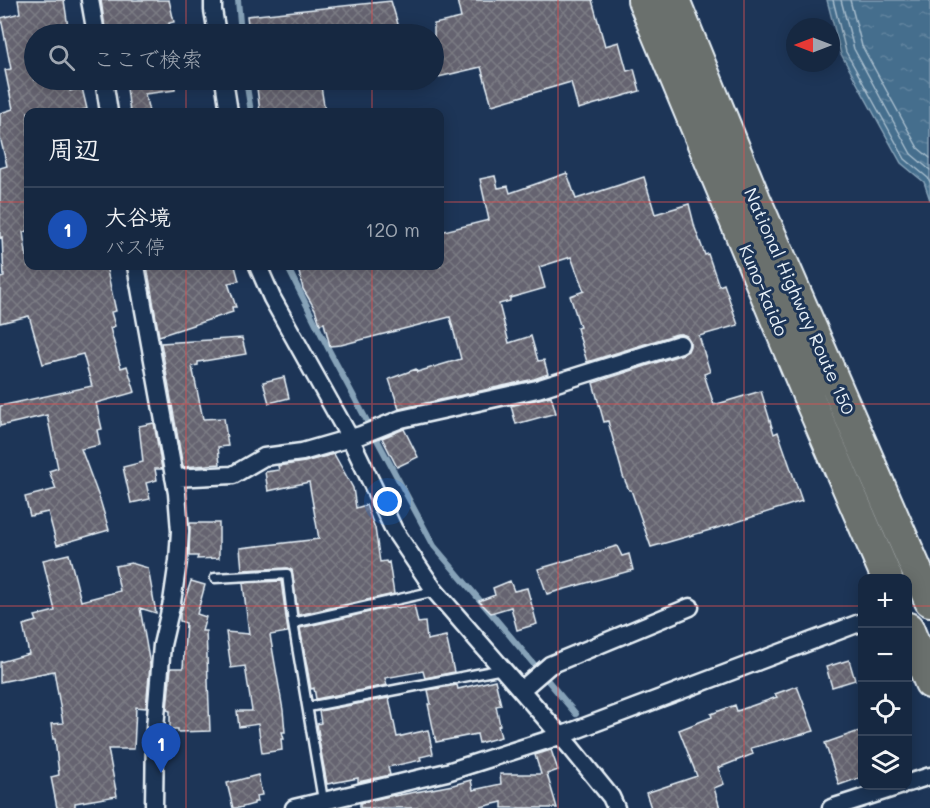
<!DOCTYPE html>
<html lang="ja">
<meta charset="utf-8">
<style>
:root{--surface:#162841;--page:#1f3048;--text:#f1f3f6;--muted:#9ea6b1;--line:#35445a;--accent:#ff9aa2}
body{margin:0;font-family:Mali,"Klee One",sans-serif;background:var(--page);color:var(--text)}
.controls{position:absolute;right:18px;bottom:18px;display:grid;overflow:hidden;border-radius:12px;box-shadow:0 3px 15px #0003}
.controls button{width:54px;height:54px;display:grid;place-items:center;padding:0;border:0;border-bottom:2px solid var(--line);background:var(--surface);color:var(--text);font:30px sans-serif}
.compass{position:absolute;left:786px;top:18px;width:54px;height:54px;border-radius:50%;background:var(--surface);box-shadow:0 3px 15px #0003;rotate:270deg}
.you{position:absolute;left:388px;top:502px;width:21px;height:21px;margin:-15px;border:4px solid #fff;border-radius:50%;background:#1a73e8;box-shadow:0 0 0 9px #1a73e833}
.badge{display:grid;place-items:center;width:39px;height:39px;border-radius:50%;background:var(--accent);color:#fff;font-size:20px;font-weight:700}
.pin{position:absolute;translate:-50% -50px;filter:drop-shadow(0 2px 3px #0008)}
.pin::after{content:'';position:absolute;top:32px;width:21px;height:18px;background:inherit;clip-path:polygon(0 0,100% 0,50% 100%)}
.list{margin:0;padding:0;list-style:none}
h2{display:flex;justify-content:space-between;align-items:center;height:78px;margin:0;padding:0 24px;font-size:26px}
h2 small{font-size:20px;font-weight:400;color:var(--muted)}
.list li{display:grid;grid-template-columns:39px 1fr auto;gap:18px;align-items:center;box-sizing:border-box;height:84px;padding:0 24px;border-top:2px solid var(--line)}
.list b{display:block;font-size:22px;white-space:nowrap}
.list p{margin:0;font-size:20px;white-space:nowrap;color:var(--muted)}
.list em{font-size:20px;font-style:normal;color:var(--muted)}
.icon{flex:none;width:33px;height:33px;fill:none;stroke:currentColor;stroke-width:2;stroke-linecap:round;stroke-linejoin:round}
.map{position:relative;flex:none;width:930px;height:808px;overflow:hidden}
.search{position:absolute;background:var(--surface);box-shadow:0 3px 15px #0003;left:24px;top:24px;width:420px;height:66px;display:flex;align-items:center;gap:15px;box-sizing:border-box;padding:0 21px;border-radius:33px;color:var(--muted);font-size:22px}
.panel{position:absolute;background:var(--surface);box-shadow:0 3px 15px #0003;left:24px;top:108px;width:420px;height:162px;border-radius:12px}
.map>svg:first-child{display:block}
.water{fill:url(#water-ripples);stroke:#86a2b8;stroke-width:1.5}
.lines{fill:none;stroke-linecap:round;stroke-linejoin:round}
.shore{stroke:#a7bdcd;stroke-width:1.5}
.stream{stroke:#86a2b8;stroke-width:6}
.building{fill:url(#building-cross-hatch);stroke:#e8f1f8;stroke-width:1.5}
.lane-casing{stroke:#e8f1f8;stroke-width:13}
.street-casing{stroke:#e8f1f8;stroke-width:21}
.highway-casing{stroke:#e8f1f8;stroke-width:34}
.lane{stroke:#1d3557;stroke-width:8}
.street{stroke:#1d3557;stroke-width:16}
.highway{stroke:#6b706d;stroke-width:30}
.grid{fill:none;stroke:#da5052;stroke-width:1.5;stroke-opacity:0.55}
.labels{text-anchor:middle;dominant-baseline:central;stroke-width:6;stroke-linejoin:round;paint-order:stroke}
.street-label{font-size:18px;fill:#e8f1f8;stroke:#1d3557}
</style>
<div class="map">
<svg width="930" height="808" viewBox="0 0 930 808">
<defs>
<pattern id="water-ripples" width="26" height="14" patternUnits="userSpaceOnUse" patternTransform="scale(1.5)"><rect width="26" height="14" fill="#456e8d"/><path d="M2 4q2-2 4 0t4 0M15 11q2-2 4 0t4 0" fill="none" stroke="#60839e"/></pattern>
<pattern id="building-cross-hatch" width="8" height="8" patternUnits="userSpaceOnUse" patternTransform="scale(1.5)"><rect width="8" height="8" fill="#65646f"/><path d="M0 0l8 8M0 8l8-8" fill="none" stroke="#7b7b84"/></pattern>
</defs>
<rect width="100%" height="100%" fill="#1d3557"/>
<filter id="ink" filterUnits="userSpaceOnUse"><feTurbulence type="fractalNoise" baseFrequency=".0167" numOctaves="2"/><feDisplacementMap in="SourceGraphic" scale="12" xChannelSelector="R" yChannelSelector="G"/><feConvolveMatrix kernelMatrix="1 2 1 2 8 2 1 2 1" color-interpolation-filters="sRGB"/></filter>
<g filter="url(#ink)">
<path class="water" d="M 827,0 L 930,0 L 930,200 L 924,182 L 901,163 L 841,54 Z"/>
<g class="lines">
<path class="shore" d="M 833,0 L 846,52 L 905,159 L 928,178 L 930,182
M 841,0 L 854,49 L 911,154 L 930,170
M 850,0 L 862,46 L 918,148 L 930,158"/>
<path class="stream" d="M 238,0 L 241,34
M 246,80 L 251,112
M 287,266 L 330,352 L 434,546 L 576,714"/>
</g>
<path class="building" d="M 18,0 L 64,0 L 69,34 L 34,34 L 34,80 L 67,80 L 70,91 L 82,88 L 87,109 L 73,112 L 28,112 L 28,231 L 23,232 L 28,266 L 106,266 L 116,311 L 111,312 L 115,326 L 110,328 L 121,368 L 127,366 L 135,392 L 96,403 L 102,429 L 97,430 L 100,445 L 81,449 L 100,500 L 109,530 L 57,545 L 48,512 L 30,516 L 25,497 L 56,489 L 49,471 L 58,468 L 47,415 L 0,426 L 0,406 L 92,386 L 83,354 L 43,364 L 29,316 L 0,323 L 0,278 L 4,277 L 2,237 L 0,238 L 0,168 L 7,166 L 0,137 L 0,113 L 13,109 L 5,70 L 11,69 L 1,18 L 20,13 Z
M 101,0 L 169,0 L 174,22 L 169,23 L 171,34 L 106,34 Z
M 457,0 L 592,0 L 605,46 L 619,42 L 627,71 L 634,69 L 640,91 L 578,109 L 571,82 L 492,105 L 481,67 L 434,78 L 434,24 L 461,18 Z
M 391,1 L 401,34 L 249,34 L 247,16 Z
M 126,80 L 175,80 L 175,90 L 145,94 L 149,112 L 130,112 Z
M 256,80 L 320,80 L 325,112 L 260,112 Z
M 567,173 L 576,199 L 644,177 L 655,214 L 689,204 L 695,228 L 705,255 L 708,254 L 719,286 L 724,284 L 738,325 L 699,336 L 710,372 L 704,374 L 714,405 L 761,391 L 774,434 L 778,432 L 802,501 L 724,526 L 651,547 L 631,490 L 629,490 L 623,476 L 608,421 L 604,422 L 593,383 L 683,354 L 688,351 L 690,346 L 690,341 L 687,336 L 682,334 L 677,334 L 587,362 L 577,328 L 580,327 L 570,296 L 584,291 L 571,257 L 539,267 L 545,288 L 510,298 L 510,301 L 499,304 L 509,343 L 531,336 L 538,361 L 544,360 L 548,374 L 534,379 L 399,409 L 389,379 L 416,369 L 417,372 L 461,359 L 450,317 L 341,345 L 330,346 L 324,323 L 320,324 L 315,309 L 303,289 L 298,268 L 308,266 L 440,266 L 440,232 L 489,220 L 480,179 L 495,176 L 498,188 L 508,186 L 510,193 Z
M 147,266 L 235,266 L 239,281 L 228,283 L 236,307 L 232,307 L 233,312 L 159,336 Z
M 242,338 L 246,354 L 198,362 L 198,365 L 192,366 L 203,419 L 224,418 L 228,446 L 218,447 L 220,464 L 183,467 L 161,343 Z
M 284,377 L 289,398 L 269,403 L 263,382 Z
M 551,396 L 556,413 L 516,424 L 511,406 Z
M 154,423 L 162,469 L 155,469 L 157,480 L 146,483 L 150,499 L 131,503 L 123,467 L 143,462 L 139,426 Z
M 404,429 L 418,457 L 397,467 L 382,438 Z
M 334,454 L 353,488 L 356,508 L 366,505 L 375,528 L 380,562 L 386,561 L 387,563 L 389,562 L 394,594 L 298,615 L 292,570 L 287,568 L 242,570 L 240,548 L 319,539 L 309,482 L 268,491 L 265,472 L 279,470 L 278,466 L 305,462 Z
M 190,523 L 219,523 L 219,558 L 197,559 L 198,556 L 189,556 Z
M 617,546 L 622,556 L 629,554 L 633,570 L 547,594 L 538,569 Z
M 69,554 L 81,601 L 120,591 L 115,566 L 131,563 L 148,568 L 156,613 L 140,608 L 150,665 L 146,708 L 136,707 L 134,749 L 108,749 L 117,796 L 75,803 L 75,808 L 57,808 L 51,777 L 59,775 L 55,739 L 53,739 L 51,724 L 63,723 L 54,671 L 0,682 L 0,662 L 29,654 L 23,625 L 37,621 L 35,616 L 55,611 L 43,560 Z
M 191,581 L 205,585 L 197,614 L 206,617 L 202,631 L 206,631 L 210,731 L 178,732 L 178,729 L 170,729 L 170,711 L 167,710 L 171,668 L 183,668 L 186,623 L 180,621 L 180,614 Z
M 281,581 L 288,632 L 270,635 L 283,710 L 285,732 L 282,732 L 284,739 L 281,739 L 282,750 L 262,753 L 258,724 L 239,727 L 237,711 L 252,711 L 245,666 L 231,668 L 226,632 L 249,634 L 243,583 Z
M 510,581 L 514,591 L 527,588 L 537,624 L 517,630 L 511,607 L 491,613 L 479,601 L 495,595 L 493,588 Z
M 414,605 L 418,623 L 425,622 L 427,640 L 446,636 L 454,672 L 425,678 L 423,671 L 385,678 L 387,685 L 316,699 L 314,688 L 311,689 L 300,628 L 396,606 L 396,608 Z
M 849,660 L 855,680 L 832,687 L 826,667 Z
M 495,680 L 501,705 L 496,706 L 500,725 L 498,726 L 501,737 L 479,743 L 477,734 L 436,742 L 428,704 L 431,704 L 428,690 L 457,685 L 458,689 Z
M 797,686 L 814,731 L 751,748 L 753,754 L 718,768 L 724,784 L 714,788 L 720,808 L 651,808 L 646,793 L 697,776 L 679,730 L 712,717 L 711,714 L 735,705 L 737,711 L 777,697 L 775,694 Z
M 389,698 L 397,737 L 428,730 L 433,754 L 420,757 L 421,760 L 388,767 L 390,775 L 358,782 L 358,778 L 327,784 L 318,735 L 319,735 L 317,724 L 321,723 L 319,711 Z
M 862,730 L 862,777 L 839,785 L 825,743 Z
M 551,750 L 558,770 L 547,774 L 557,808 L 502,808 L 502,802 L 477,808 L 360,808 L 360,803 L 394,795 L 394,796 L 453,785 L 471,780 L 473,790 L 501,784 L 500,774 L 541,774 L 535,755 Z
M 258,775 L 262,795 L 256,796 L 257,802 L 254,802 L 254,804 L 239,808 L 233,808 L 227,783 Z"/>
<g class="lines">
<defs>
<path id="lane" d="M 215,578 L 287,574 L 293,623 L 323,800
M 293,623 L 435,591
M 308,707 L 503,669"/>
<path id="street" d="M 90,0 L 96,34
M 213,0 L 213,10 L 217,34
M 104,80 L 109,112
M 224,80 L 229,112
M 136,266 L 177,493 L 180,531 L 178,561 L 172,602 L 162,645 L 155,728 L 154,808
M 258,266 L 272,298 L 350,438 L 394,530 L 435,591 L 572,749 L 611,797 L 616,808
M 174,478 L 233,475 L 264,457 L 302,452 L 361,435 L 401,419 L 537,389 L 680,344
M 521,690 L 550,665 L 690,607
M 908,783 L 930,776
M 294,808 L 447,772 L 560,736 L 862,622
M 831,808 L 900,786"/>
<path id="highway" d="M 643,0 L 811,403 L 887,578
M 674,0 L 755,199 L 930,601
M 908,628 L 930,683"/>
</defs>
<use href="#lane" class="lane-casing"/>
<use href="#street" class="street-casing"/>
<use href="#highway" class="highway-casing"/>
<use href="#lane" class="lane"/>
<use href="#street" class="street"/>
<use href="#highway" class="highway"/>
</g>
</g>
<path class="grid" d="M 186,0 L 186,34M 372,0 L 372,34M 558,0 L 558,808M 744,0 L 744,808M 186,80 L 186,112M 372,80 L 372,112M 0,202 L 28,202M 440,202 L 930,202M 186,266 L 186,808M 372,266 L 372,808M 0,404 L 930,404M 0,606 L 862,606M 908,606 L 930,606"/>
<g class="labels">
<g class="street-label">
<text transform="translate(764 290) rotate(67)">Kuno-kaido</text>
<text transform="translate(800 301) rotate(66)">National Highway Route 150</text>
</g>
</g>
</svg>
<div class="controls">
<button>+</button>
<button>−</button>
<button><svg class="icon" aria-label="locate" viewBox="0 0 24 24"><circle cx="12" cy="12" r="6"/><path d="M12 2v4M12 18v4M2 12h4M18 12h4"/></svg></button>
<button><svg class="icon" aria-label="layers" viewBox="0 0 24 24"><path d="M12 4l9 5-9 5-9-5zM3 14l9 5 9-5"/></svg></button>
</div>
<svg class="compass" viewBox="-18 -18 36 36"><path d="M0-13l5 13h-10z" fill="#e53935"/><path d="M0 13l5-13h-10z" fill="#9ea6b1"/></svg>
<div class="you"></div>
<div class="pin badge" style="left:161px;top:773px;background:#1a4fb4">1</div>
<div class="search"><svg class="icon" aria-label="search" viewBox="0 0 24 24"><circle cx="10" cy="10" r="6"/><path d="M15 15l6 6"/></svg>ここで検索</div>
<section class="panel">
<h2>周辺<small></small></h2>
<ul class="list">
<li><span class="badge" style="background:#1a4fb4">1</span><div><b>大谷境</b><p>バス停</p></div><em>120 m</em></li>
</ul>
</section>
</div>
